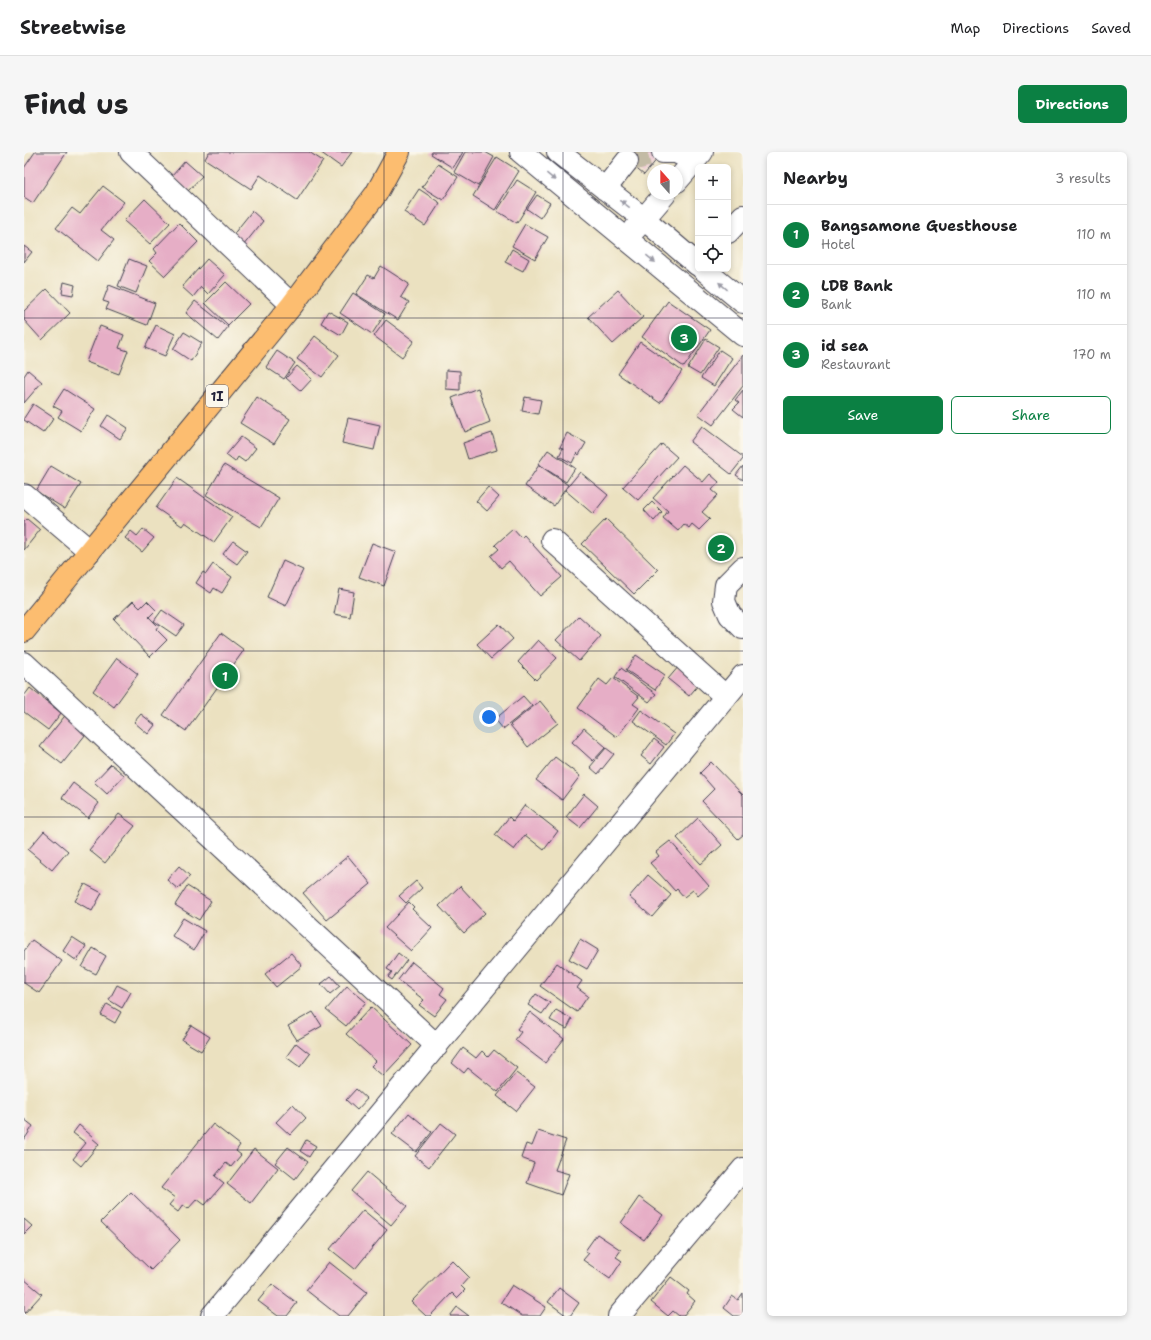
<!DOCTYPE html>
<meta charset="utf-8">
<style>
:root{--surface:#fff;--page:#f6f6f6;--text:#202124;--muted:#757577;--line:#e0e0e0;--accent:#0b8043}
body{margin:0;font-family:"Shantell Sans",sans-serif;background:var(--page);color:var(--text)}
.controls{position:absolute;right:12px;top:12px;display:grid;overflow:hidden;border-radius:6px;box-shadow:0 2px 6px #0003}
.controls button{width:36px;height:36px;display:grid;place-items:center;padding:0;border:0;border-bottom:1px solid var(--line);background:var(--surface);color:var(--text);font:20px sans-serif}
.compass{position:absolute;left:623px;top:12px;width:36px;height:36px;border-radius:50%;background:var(--surface);box-shadow:0 2px 6px #0003;rotate:339deg}
.you{position:absolute;left:465px;top:565px;width:14px;height:14px;margin:-10px;border:3px solid #fff;border-radius:50%;background:#1a73e8;box-shadow:0 0 0 6px #1a73e833}
.badge{display:grid;place-items:center;width:26px;height:26px;border-radius:50%;background:var(--accent);color:#fff;font-size:13px;font-weight:700}
.pin{position:absolute;translate:-50% -50%;border:2px solid #fff;box-shadow:0 1px 4px #0006}
.list{margin:0;padding:0;list-style:none}
h2{display:flex;justify-content:space-between;align-items:center;height:52px;margin:0;padding:0 16px;font-size:17px}
h2 small{font-size:13px;font-weight:400;color:var(--muted)}
.list li{display:grid;grid-template-columns:26px 1fr auto;gap:12px;align-items:center;box-sizing:border-box;height:60px;padding:0 16px;border-top:1px solid var(--line)}
.list b{display:block;font-size:15px;white-space:nowrap}
.list p{margin:0;font-size:13px;white-space:nowrap;color:var(--muted)}
.list em{font-size:13px;font-style:normal;color:var(--muted)}
.actions{display:flex;gap:8px;padding:12px 16px}
.actions a{flex:1;padding:9px 0;border:1px solid var(--accent);border-radius:6px;text-align:center;font-size:14px;color:var(--accent)}
.actions .main{background:var(--accent);color:#fff}
.icon{flex:none;width:22px;height:22px;fill:none;stroke:currentColor;stroke-width:2;stroke-linecap:round;stroke-linejoin:round}
.map{position:relative;flex:none;width:719px;height:1164px;overflow:hidden;border-radius:6px}
header{display:flex;align-items:center;gap:24px;box-sizing:border-box;height:56px;padding:0 20px;background:var(--surface);border-bottom:1px solid var(--line)}
header strong{font-size:19px}
nav{display:flex;gap:22px;margin-inline-start:auto;font-size:14px}
.intro{display:flex;align-items:center;justify-content:space-between;box-sizing:border-box;height:96px;padding:0 24px}
h1{margin:0;font-size:28px}
.button{padding:10px 18px;border-radius:6px;background:var(--accent);color:#fff;font-size:14px;font-weight:700}
main{display:flex;gap:24px;padding:0 24px}
aside{flex:1;background:var(--surface);border-radius:6px;box-shadow:0 2px 6px #0003}
.map>svg:first-child{display:block}
.building{fill:#e6aec6}
.lines{fill:none;stroke-linecap:round;stroke-linejoin:round}
.minor-tunnel{stroke:#c3bba5;stroke-width:22;stroke-dasharray:22 11;stroke-linecap:butt}
.minor-casing{stroke:#403f4f;stroke-width:24}
.highway-casing{stroke:#403f4f;stroke-width:24}
.minor{stroke:#fff;stroke-width:22}
.highway{stroke:#fcbd6f;stroke-width:22}
.oneway{fill:#9c9ca7}
.grid{fill:none;stroke:#22223b;stroke-width:1;stroke-opacity:0.55}
.labels{text-anchor:middle;dominant-baseline:central;stroke-width:3;stroke-linejoin:round;paint-order:stroke}
.shield{fill:#fbf7ec;stroke:#636270;stroke-width:1}
.shield-label{font-size:13px;font-weight:bold;fill:#22223b}
</style>
<header>
<strong>Streetwise</strong>
<nav><a>Map</a><a>Directions</a><a>Saved</a></nav>
</header>
<div class="intro"><h1>Find us</h1><a class="button">Directions</a></div>
<main>
<div class="map">
<svg width="719" height="1164" viewBox="0 0 719 1164">
<rect width="100%" height="100%" fill="#fbf7ec"/>
<filter id="ink" filterUnits="userSpaceOnUse"><feTurbulence type="fractalNoise" baseFrequency=".025" numOctaves="2"/><feDisplacementMap in="SourceGraphic" scale="8" xChannelSelector="R" yChannelSelector="G"/><feConvolveMatrix kernelMatrix="1 2 1 2 8 2 1 2 1" color-interpolation-filters="sRGB"/></filter>
<filter id="wash" filterUnits="userSpaceOnUse"><feTurbulence type="fractalNoise" baseFrequency=".012" numOctaves="4" result="noise"/><feDisplacementMap in="SourceGraphic" scale="16" xChannelSelector="R" yChannelSelector="G"/><feGaussianBlur stdDeviation="0.9" result="paint"/><feColorMatrix in="noise" values="0 0 0 0 0 0 0 0 0 0 0 0 0 0 0 0 0 1.4 0 .05"/><feComposite in="paint" operator="in"/></filter>
<g filter="url(#wash)">
<rect width="100%" height="100%" fill="#ebe1c0"/>
<g id="blocks">
<path class="building" d="M 11,0 L 43,0 L 9,51 L 0,45 L 0,16 Z
M 185,0 L 285,0 L 299,9 L 273,48 L 236,23 L 227,37 L 181,7 Z
M 296,0 L 328,0 L 317,15 Z
M 408,0 L 439,0 L 429,16 L 407,2 Z
M 441,0 L 461,0 L 470,5 L 454,34 L 430,20 Z
M 611,0 L 639,0 L 620,23 L 603,9 Z
M 473,5 L 495,19 L 471,58 L 449,44 Z
M 161,9 L 178,24 L 164,39 L 148,24 Z
M 414,12 L 434,25 L 419,48 L 398,35 Z
M 493,28 L 512,40 L 493,71 L 473,59 Z
M 79,34 L 100,50 L 77,78 L 90,88 L 74,109 L 32,76 L 48,56 L 56,62 Z
M 395,37 L 416,51 L 401,74 L 380,60 Z
M 513,43 L 526,51 L 516,66 L 503,57 Z
M 121,47 L 146,71 L 126,92 L 100,69 Z
M 228,59 L 239,69 L 219,94 L 208,84 Z
M 155,71 L 174,90 L 141,124 L 125,109 L 133,101 L 130,97 Z
M 501,72 L 524,85 L 511,107 L 488,94 Z
M 0,94 L 8,100 L 0,110 Z
M 488,97 L 505,107 L 499,119 L 481,110 Z
M 105,107 L 123,114 L 112,141 L 94,134 Z
M 183,107 L 201,123 L 184,142 L 177,135 L 169,145 L 158,135 Z
M 357,114 L 385,132 L 377,145 L 385,150 L 374,168 L 332,142 L 344,123 L 350,126 Z
M 40,130 L 51,133 L 49,143 L 38,141 Z
M 202,130 L 225,152 L 204,173 L 181,151 Z
M 85,133 L 131,151 L 123,173 L 82,157 L 85,151 L 79,149 Z
M 23,137 L 46,161 L 18,188 L 0,168 L 0,159 Z
M 594,138 L 619,165 L 589,192 L 564,165 Z
M 329,141 L 361,162 L 348,182 L 316,161 Z
M 171,149 L 204,175 L 194,188 L 162,161 Z
M 644,149 L 686,178 L 660,215 L 618,185 Z
M 304,159 L 324,170 L 317,183 L 297,171 Z
M 362,168 L 390,189 L 378,205 L 350,184 Z
M 132,173 L 151,182 L 141,204 L 121,196 Z
M 76,174 L 100,183 L 95,196 L 104,199 L 95,222 L 62,210 Z
M 160,180 L 178,191 L 167,209 L 149,197 Z
M 291,184 L 315,203 L 298,225 L 273,207 Z
M 682,187 L 695,195 L 676,223 L 664,216 Z
M 616,190 L 658,219 L 636,251 L 594,222 Z
M 696,198 L 708,206 L 690,234 L 677,226 Z
M 253,199 L 271,211 L 260,227 L 242,215 Z
M 719,203 L 719,234 L 689,273 L 674,262 Z
M 273,214 L 288,227 L 277,239 L 262,226 Z
M 4,218 L 18,230 L 0,251 L 0,224 Z
M 422,218 L 436,219 L 436,238 L 422,237 Z
M 454,236 L 466,270 L 441,280 L 428,246 Z
M 40,237 L 71,257 L 57,279 L 34,265 L 38,259 L 29,254 Z
M 719,238 L 719,265 L 709,257 L 715,251 L 711,248 Z
M 233,245 L 266,267 L 250,292 L 216,271 Z
M 501,245 L 517,248 L 514,262 L 498,259 Z
M 9,252 L 30,266 L 19,281 L 0,268 L 0,266 Z
M 84,263 L 104,276 L 96,287 L 77,274 Z
M 324,266 L 356,273 L 350,298 L 318,291 Z
M 678,274 L 719,305 L 719,307 L 707,322 L 666,290 Z
M 468,281 L 473,298 L 444,307 L 439,291 Z
M 543,281 L 562,291 L 555,303 L 553,301 L 548,311 L 535,304 L 539,296 L 536,295 Z
M 217,285 L 232,296 L 221,310 L 214,305 L 211,310 L 202,303 Z
M 638,292 L 653,305 L 614,348 L 599,335 Z
M 524,298 L 551,316 L 542,330 L 514,312 Z
M 200,313 L 255,346 L 237,375 L 182,343 Z
M 515,313 L 544,333 L 530,354 L 501,334 Z
M 659,313 L 679,330 L 686,322 L 695,330 L 688,338 L 694,343 L 678,360 L 686,367 L 675,378 L 668,372 L 665,376 L 660,372 L 654,379 L 639,366 L 644,359 L 629,346 Z
M 27,314 L 57,332 L 41,357 L 12,339 Z
M 719,314 L 719,328 L 712,323 Z
M 556,320 L 584,343 L 569,362 L 541,338 Z
M 153,326 L 208,365 L 190,390 L 161,370 L 158,374 L 132,356 Z
M 464,335 L 475,345 L 463,359 L 452,349 Z
M 628,350 L 638,360 L 630,369 L 620,358 Z
M 3,367 L 16,378 L 0,398 L 0,370 Z
M 582,367 L 634,418 L 610,442 L 558,392 Z
M 119,377 L 130,386 L 118,400 L 101,386 L 107,379 L 113,384 Z
M 489,377 L 497,386 L 500,383 L 538,425 L 516,444 L 485,409 L 477,416 L 467,404 L 475,397 L 471,393 Z
M 209,389 L 223,399 L 213,412 L 199,402 Z
M 348,391 L 372,400 L 360,434 L 335,425 Z
M 259,409 L 279,418 L 262,454 L 243,445 Z
M 189,412 L 208,425 L 198,441 L 190,436 L 187,441 L 172,431 L 179,420 L 182,422 Z
M 315,437 L 330,440 L 326,465 L 310,462 Z
M 109,449 L 116,456 L 123,449 L 132,458 L 125,465 L 134,474 L 132,477 L 143,488 L 126,505 L 90,467 Z
M 138,458 L 160,473 L 152,484 L 130,469 Z
M 555,464 L 577,484 L 555,509 L 532,488 Z
M 475,472 L 489,487 L 467,507 L 453,492 Z
M 197,481 L 220,498 L 162,579 L 139,563 Z
M 514,488 L 533,506 L 512,528 L 494,510 Z
M 612,503 L 641,523 L 631,538 L 602,518 Z
M 93,506 L 114,522 L 90,555 L 69,539 Z
M 655,514 L 676,531 L 665,544 L 644,527 Z
M 597,516 L 632,542 L 625,550 L 591,525 Z
M 589,526 L 615,545 L 609,552 L 615,556 L 593,585 L 554,556 L 575,527 L 583,533 Z
M 6,536 L 37,561 L 24,578 L 0,560 L 0,544 Z
M 499,544 L 508,554 L 479,577 L 471,567 Z
M 516,549 L 534,571 L 504,595 L 486,573 Z
M 617,558 L 650,582 L 642,593 L 609,569 Z
M 44,560 L 66,577 L 38,612 L 16,595 Z
M 117,562 L 131,573 L 124,582 L 110,570 Z
M 560,576 L 582,595 L 569,609 L 548,590 Z
M 630,587 L 640,595 L 627,612 L 617,604 Z
M 582,596 L 590,602 L 574,622 L 566,615 Z
M 531,605 L 556,624 L 538,648 L 512,628 Z
M 687,610 L 719,643 L 719,683 L 714,687 L 678,649 L 690,637 L 676,621 Z
M 87,612 L 100,623 L 83,642 L 70,630 Z
M 49,631 L 75,651 L 64,666 L 38,646 Z
M 560,642 L 574,654 L 556,676 L 542,665 Z
M 501,653 L 534,679 L 520,698 L 501,683 L 490,698 L 471,683 L 485,665 L 489,669 Z
M 95,662 L 111,674 L 81,711 L 65,698 Z
M 674,666 L 698,693 L 677,712 L 653,686 Z
M 20,679 L 44,699 L 28,718 L 4,698 Z
M 646,689 L 685,734 L 674,744 L 669,738 L 660,745 L 653,737 L 651,739 L 626,711 L 635,704 L 632,700 Z
M 324,704 L 347,732 L 303,768 L 279,741 Z
M 155,714 L 166,724 L 154,737 L 143,728 Z
M 624,723 L 647,743 L 628,765 L 605,745 Z
M 392,729 L 398,736 L 382,751 L 375,744 Z
M 61,732 L 78,741 L 68,759 L 51,749 Z
M 163,734 L 187,749 L 175,768 L 151,753 Z
M 436,734 L 461,761 L 440,781 L 415,754 Z
M 385,750 L 390,755 L 388,757 L 408,776 L 387,799 L 361,776 Z
M 159,766 L 181,779 L 170,798 L 148,784 Z
M 48,785 L 62,794 L 53,809 L 39,799 Z
M 556,787 L 574,798 L 563,817 L 545,807 Z
M 8,788 L 38,809 L 15,841 L 0,831 L 0,799 Z
M 69,796 L 82,804 L 72,822 L 58,815 Z
M 267,801 L 278,814 L 252,835 L 241,822 Z
M 374,801 L 383,808 L 368,828 L 364,825 L 368,820 L 363,817 Z
M 388,810 L 420,836 L 416,842 L 423,847 L 410,864 L 395,853 L 400,848 L 374,828 Z
M 533,811 L 558,829 L 553,836 L 564,844 L 553,860 L 516,834 Z
M 307,824 L 316,834 L 306,842 L 297,832 Z
M 93,833 L 107,840 L 98,856 L 85,848 Z
M 323,834 L 342,850 L 322,874 L 302,858 Z
M 512,842 L 526,851 L 518,862 L 504,853 Z
M 83,852 L 97,860 L 91,871 L 77,863 Z
M 347,855 L 388,893 L 359,924 L 347,914 L 352,909 L 322,882 Z
M 532,858 L 548,867 L 543,877 L 526,868 Z
M 289,860 L 298,874 L 273,888 L 264,874 Z
M 506,860 L 540,887 L 521,911 L 491,888 L 497,880 L 493,877 Z
M 167,873 L 186,885 L 177,899 L 158,888 Z
M 272,891 L 286,902 L 276,915 L 262,905 Z
M 439,896 L 452,906 L 458,899 L 464,905 L 470,898 L 493,916 L 474,940 L 444,916 L 440,921 L 428,911 Z
M 492,921 L 511,935 L 492,959 L 473,944 Z
M 332,937 L 343,947 L 333,958 L 322,948 Z
M 269,952 L 282,966 L 266,983 L 252,970 Z
M 385,961 L 408,980 L 392,1000 L 368,982 Z
M 0,967 L 9,974 L 0,988 Z
M 417,971 L 431,982 L 405,1015 L 391,1004 Z
M 189,972 L 216,993 L 212,999 L 217,1003 L 207,1015 L 202,1011 L 191,1024 L 200,1031 L 181,1053 L 173,1047 L 164,1057 L 159,1053 L 154,1060 L 145,1053 L 151,1046 L 137,1036 Z
M 55,973 L 69,985 L 68,986 L 75,992 L 57,1014 L 49,1007 L 62,991 L 49,981 Z
M 514,979 L 542,988 L 531,1018 L 545,1022 L 537,1043 L 503,1031 L 510,1011 L 497,1006 L 502,992 L 508,994 Z
M 282,988 L 292,994 L 285,1005 L 276,999 Z
M 264,995 L 284,1010 L 271,1027 L 251,1011 Z
M 230,997 L 254,1016 L 227,1051 L 203,1032 Z
M 343,1020 L 383,1054 L 367,1073 L 327,1039 Z
M 107,1040 L 156,1088 L 127,1118 L 77,1070 Z
M 615,1045 L 639,1063 L 620,1088 L 597,1071 Z
M 339,1058 L 363,1078 L 331,1117 L 306,1097 Z
M 0,1067 L 8,1074 L 0,1082 Z
M 573,1082 L 597,1098 L 592,1105 L 598,1109 L 586,1127 L 559,1108 L 565,1101 L 561,1099 Z
M 428,1108 L 445,1125 L 437,1134 L 441,1138 L 433,1146 L 428,1141 L 406,1164 L 402,1164 L 387,1150 Z
M 305,1110 L 343,1140 L 324,1164 L 315,1164 L 282,1138 Z
M 647,1125 L 665,1139 L 663,1142 L 671,1149 L 659,1164 L 655,1164 L 649,1159 L 644,1164 L 627,1150 Z
M 0,1127 L 18,1142 L 0,1162 Z
M 248,1132 L 273,1151 L 263,1164 L 254,1164 L 234,1149 Z
M 488,1133 L 522,1155 L 516,1164 L 498,1164 L 477,1150 Z
M 535,1136 L 555,1151 L 546,1164 L 543,1164 L 524,1150 Z
M 719,1141 L 719,1164 L 710,1164 L 700,1156 L 708,1144 L 714,1148 Z
M 433,1155 L 445,1164 L 426,1164 Z"/>
</g>
</g>
<g filter="url(#ink)">
<use href="#blocks" fill-opacity="0" stroke="#403f4f" stroke-width="1"/>
<g class="lines">
<path class="minor-tunnel" d="M 603,9 L 639,0"/>
<defs>
<path id="minor" d="M 107,0 L 268,153
M 497,0 L 719,183
M 534,0 L 620,67 L 674,113
M 639,0 L 652,0 L 670,9
M 653,29 L 678,0
M 581,37 L 603,9
M 611,77 L 641,42
M 704,80 L 719,64
M 679,117 L 719,150
M 0,343 L 66,399
M 528,388 L 702,545
M 719,416 L 702,433 L 700,449 L 706,463 L 719,476
M 0,511 L 413,894
M 188,1164 L 719,524
M 595,1164 L 719,1017"/>
<path id="highway" d="M 0,479 L 268,153 L 352,42 L 375,0"/>
</defs>
<use href="#minor" class="minor-casing"/>
<use href="#highway" class="highway-casing"/>
<use href="#minor" class="minor"/>
<use href="#highway" class="highway"/>
</g>
<defs><path id="oneway-solid" d="M-6-.8H1V-3.2L6.5 0L1 3.2V.8H-6Z"/></defs>
<g class="oneway">
<use href="#oneway-solid" transform="translate(527 25) rotate(39)"/>
<use href="#oneway-solid" transform="translate(601 52) rotate(-142)"/>
<use href="#oneway-solid" transform="translate(627 107) rotate(39)"/>
<use href="#oneway-solid" transform="translate(699 134) rotate(-140)"/>
</g>
</g>
<path class="grid" d="M 180,0 L 180,1164M 360,0 L 360,1164M 539,0 L 539,1164M 0,166 L 719,166M 0,333 L 719,333M 0,499 L 719,499M 0,665 L 719,665M 0,831 L 719,831M 0,998 L 719,998"/>
<g class="labels">
<rect class="shield" x="182" y="233" width="22" height="22" rx="3"/>
<g class="shield-label">
<text x="193" y="244">1I</text>
</g>
</g>
</svg>
<div class="controls">
<button>+</button>
<button>−</button>
<button><svg class="icon" aria-label="locate" viewBox="0 0 24 24"><circle cx="12" cy="12" r="6"/><path d="M12 2v4M12 18v4M2 12h4M18 12h4"/></svg></button>
</div>
<svg class="compass" viewBox="-18 -18 36 36"><path d="M0-13l5 13h-10z" fill="#e53935"/><path d="M0 13l5-13h-10z" fill="#757577"/></svg>
<div class="you"></div>
<div class="pin badge" style="left:201px;top:524px">1</div>
<div class="pin badge" style="left:697px;top:396px">2</div>
<div class="pin badge" style="left:660px;top:186px">3</div>
</div>
<aside>
<h2>Nearby<small>3 results</small></h2>
<ul class="list">
<li><span class="badge">1</span><div><b>Bangsamone Guesthouse</b><p>Hotel</p></div><em>110 m</em></li>
<li><span class="badge">2</span><div><b>LDB Bank</b><p>Bank</p></div><em>110 m</em></li>
<li><span class="badge">3</span><div><b>id sea</b><p>Restaurant</p></div><em>170 m</em></li>
</ul>
<div class="actions"><a class="main">Save</a><a>Share</a></div>
</aside>
</main>
